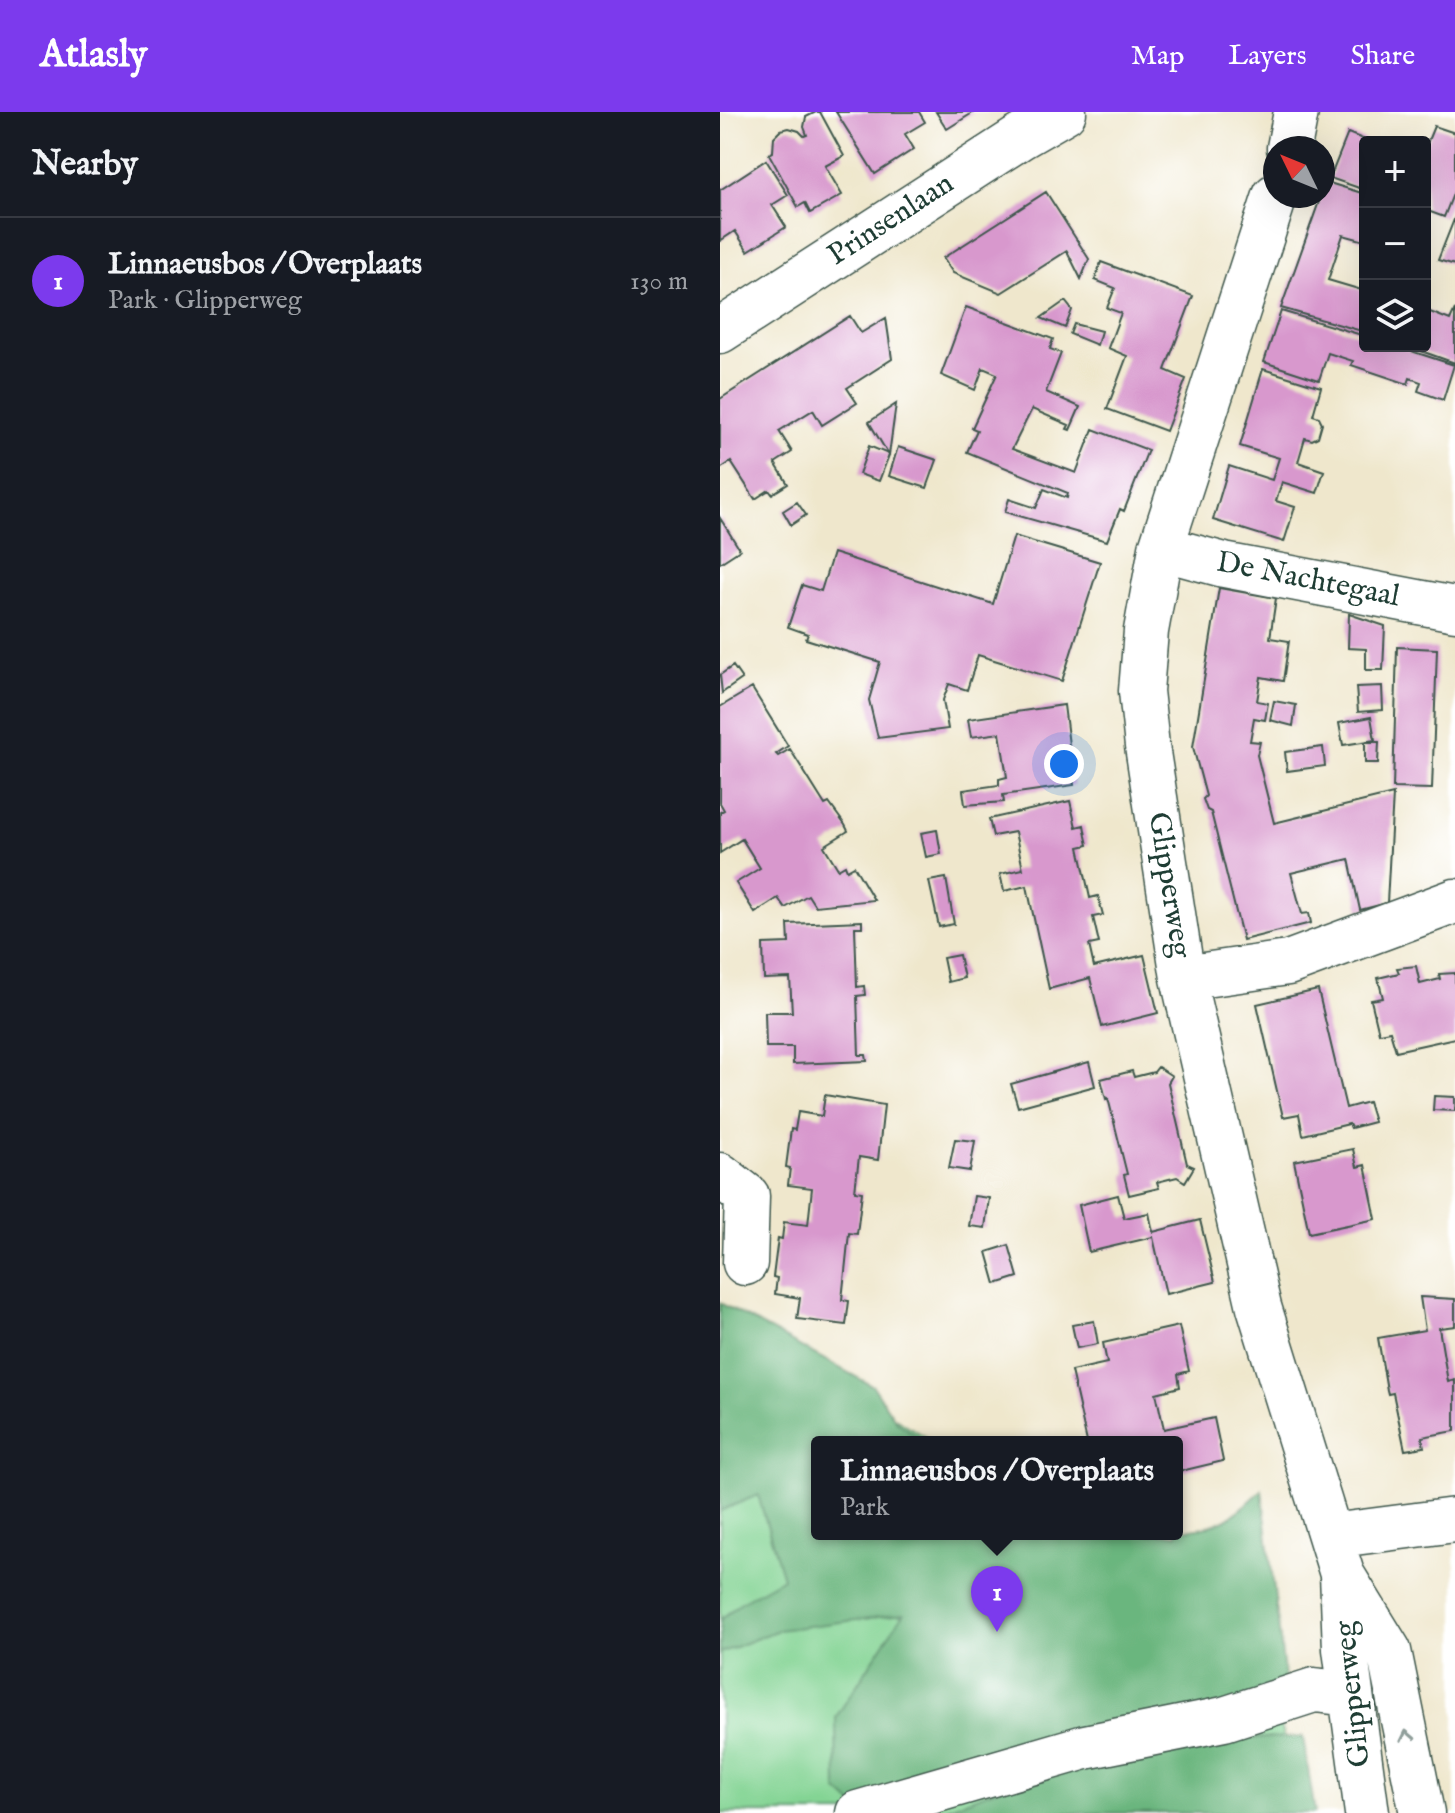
<!DOCTYPE html>
<meta charset="utf-8">
<style>
:root{--surface:#171b24;--page:#20242c;--text:#f1f3f6;--muted:#9ea1a6;--line:#363941;--accent:#7c3aed}
body{margin:0;font-family:"IM FELL English",serif;background:var(--page);color:var(--text)}
.controls{position:absolute;right:24px;top:24px;display:grid;overflow:hidden;border-radius:8px;box-shadow:0 8px 32px #0002}
.controls button{width:72px;height:72px;display:grid;place-items:center;padding:0;border:0;border-bottom:2px solid var(--line);background:var(--surface);color:var(--text);font:40px sans-serif}
.compass{position:absolute;left:543px;top:24px;width:72px;height:72px;border-radius:50%;background:var(--surface);box-shadow:0 8px 32px #0002;rotate:313deg}
.you{position:absolute;left:344px;top:652px;width:28px;height:28px;margin:-20px;border:6px solid #fff;border-radius:50%;background:#1a73e8;box-shadow:0 0 0 12px #1a73e833}
.badge{display:grid;place-items:center;width:52px;height:52px;border-radius:50%;background:var(--accent);color:#fff;font-size:26px;font-weight:700}
.pin{position:absolute;translate:-50% -66px;filter:drop-shadow(0 2px 4px #0008)}
.pin::after{content:'';position:absolute;top:42px;width:28px;height:24px;background:inherit;clip-path:polygon(0 0,100% 0,50% 100%)}
.popup{position:absolute;left:91px;top:1324px;width:372px;height:104px;box-sizing:border-box;display:grid;place-content:center;border-radius:8px;background:var(--surface);filter:drop-shadow(0 2px 6px #0005);font-size:26px;white-space:nowrap;color:var(--muted)}
.popup b{font-size:30px;color:var(--text)}
.popup::after{content:'';position:absolute;left:50%;top:100%;margin-left:-16px;border:16px solid transparent;border-top-color:var(--surface)}
.list{margin:0;padding:0;list-style:none}
h2{display:flex;justify-content:space-between;align-items:center;height:104px;margin:0;padding:0 32px;font-size:34px}
h2 small{font-size:26px;font-weight:400;color:var(--muted)}
.list li{display:grid;grid-template-columns:52px 1fr auto;gap:24px;align-items:center;box-sizing:border-box;height:128px;padding:0 32px;border-top:2px solid var(--line)}
.list b{display:block;font-size:30px;white-space:nowrap}
.list p{margin:0;font-size:26px;white-space:nowrap;color:var(--muted)}
.list em{font-size:26px;font-style:normal;color:var(--muted)}
.icon{flex:none;width:44px;height:44px;fill:none;stroke:currentColor;stroke-width:2;stroke-linecap:round;stroke-linejoin:round}
.map{position:relative;flex:none;width:735px;height:1701px;overflow:hidden}
header{display:flex;align-items:center;gap:48px;box-sizing:border-box;height:112px;padding:0 40px;background:var(--accent);color:#fff}
header strong{font-size:38px}
nav{display:flex;gap:44px;margin-inline-start:auto;font-size:28px}
main{display:flex}
aside{flex:1;background:var(--surface)}
.map>svg:first-child{display:block}
.green{fill:#84d494;stroke:#528864;stroke-width:2}
.forest{fill:#6bb67e;stroke:#457a59;stroke-width:2}
.building{fill:#d898cd}
.lines{fill:none;stroke-linecap:round;stroke-linejoin:round}
.minor-casing{stroke:#3e564b;stroke-width:47}
.minor{stroke:#fff;stroke-width:44}
.oneway{stroke:#8f9e9a}
.labels{text-anchor:middle;dominant-baseline:central;stroke-width:7;stroke-linejoin:round;paint-order:stroke}
.street-label{font-size:30px;fill:#1f3d34;stroke:#fff}
</style>
<header>
<strong>Atlasly</strong>
<nav><a>Map</a><a>Layers</a><a>Share</a></nav>
</header>
<main>
<aside>
<h2>Nearby<small></small></h2>
<ul class="list">
<li><span class="badge">1</span><div><b>Linnaeusbos / Overplaats</b><p>Park · Glipperweg</p></div><em>130 m</em></li>
</ul>
</aside>
<div class="map">
<svg width="735" height="1701" viewBox="0 0 735 1701">
<rect width="100%" height="100%" fill="#fff"/>
<filter id="ink" filterUnits="userSpaceOnUse"><feTurbulence type="fractalNoise" baseFrequency=".0125" numOctaves="2"/><feDisplacementMap in="SourceGraphic" scale="16" xChannelSelector="R" yChannelSelector="G"/><feConvolveMatrix kernelMatrix="1 2 1 2 8 2 1 2 1" color-interpolation-filters="sRGB"/></filter>
<filter id="wash" filterUnits="userSpaceOnUse"><feTurbulence type="fractalNoise" baseFrequency=".006" numOctaves="4" result="noise"/><feDisplacementMap in="SourceGraphic" scale="32" xChannelSelector="R" yChannelSelector="G"/><feGaussianBlur stdDeviation="1.8" result="paint"/><feColorMatrix in="noise" values="0 0 0 0 0 0 0 0 0 0 0 0 0 0 0 0 0 1.4 0 .05"/><feComposite in="paint" operator="in"/></filter>
<g filter="url(#wash)">
<rect width="100%" height="100%" fill="#efe7cc"/>
<path class="green" d="M 0,1222 L 149,1290 L 214,1330 L 97,1330 L 97,1422 L 405,1422 L 429,1427 L 546,1411 L 561,1613 L 586,1701 L 0,1701 Z"/>
<path class="forest" d="M 0,1191 L 153,1274 L 177,1310 L 205,1330 L 97,1330 L 97,1422 L 457,1422 L 457,1418 C 500,1416 512,1407 542,1378 L 566,1577 L 140,1699 L 117,1678 L 116,1605 L 183,1502 L 58,1518 L 0,1541 L 0,1508 L 21,1490 L 63,1466 L 38,1383 L 0,1399 Z
M 583,1625 L 595,1701 L 213,1701 L 352,1649 L 509,1627 Z"/>
<g id="blocks">
<path class="building" d="M 96,0 L 100,0 L 124,44 L 105,54 L 122,83 L 90,101 L 85,91 L 78,95 L 49,42 L 53,40 L 54,25 L 61,18 L 69,16 L 79,19 L 84,24 L 87,23 L 84,15 L 86,5 Z
M 116,0 L 199,0 L 205,10 L 185,22 L 194,37 L 155,62 Z
M 216,0 L 254,0 L 227,17 Z
M 714,14 L 735,21 L 735,77 L 724,105 L 705,98 L 705,36 Z
M 628,21 L 645,28 L 645,78 L 610,66 Z
M 46,48 L 68,83 L 52,93 L 66,115 L 28,139 L 15,119 L 0,129 L 0,78 Z
M 606,70 L 645,82 L 645,129 L 623,123 L 608,168 L 645,179 L 645,220 L 561,196 Z
M 326,80 L 369,147 L 361,167 L 347,139 L 281,181 L 233,161 L 223,146 Z
M 735,105 L 735,153 L 718,148 Z
M 381,150 L 473,184 L 445,258 L 466,267 L 446,319 L 387,297 L 407,244 L 388,236 L 401,201 L 387,196 L 395,176 L 375,168 Z
M 345,189 L 352,198 L 345,216 L 321,206 Z
M 246,195 L 333,227 L 330,237 L 341,241 L 326,280 L 360,295 L 350,318 L 347,317 L 349,313 L 312,297 L 292,337 L 356,361 L 373,317 L 428,338 L 404,399 L 400,397 L 387,429 L 285,400 L 289,387 L 316,396 L 324,377 L 347,386 L 348,381 L 247,340 L 257,318 L 252,316 L 277,262 L 263,256 L 255,278 L 221,263 Z
M 735,197 L 735,251 L 687,234 L 705,234 L 705,198 L 730,208 Z
M 561,199 L 645,224 L 645,234 L 676,234 L 734,253 L 723,288 L 698,279 L 701,270 L 690,266 L 688,272 L 631,253 L 633,249 L 608,241 L 599,268 L 544,250 Z
M 130,204 L 141,221 L 166,206 L 172,247 L 127,276 L 137,291 L 102,313 L 93,298 L 59,319 L 72,340 L 55,351 L 68,372 L 52,382 L 49,378 L 35,387 L 11,350 L 0,357 L 0,287 Z
M 354,212 L 381,219 L 377,233 L 350,222 Z
M 543,257 L 601,275 L 593,303 L 599,305 L 602,311 L 598,325 L 592,328 L 585,326 L 578,350 L 604,359 L 597,381 L 562,370 L 556,389 L 575,395 L 564,430 L 493,408 L 509,354 L 552,368 L 559,346 L 520,334 Z
M 176,292 L 169,343 L 159,369 L 139,362 L 149,334 L 168,342 L 149,310 Z
M 178,335 L 217,348 L 207,376 L 169,364 Z
M 77,390 L 86,403 L 71,413 L 63,399 Z
M 0,406 L 20,438 L 0,451 Z
M 294,424 L 380,450 L 342,569 L 258,543 L 247,578 L 229,572 L 223,588 L 228,617 L 158,626 L 149,588 L 160,550 L 86,527 L 88,522 L 68,515 L 82,473 L 101,479 L 113,441 L 273,492 Z
M 499,476 L 556,486 L 550,526 L 569,529 L 563,569 L 541,565 L 537,589 L 548,591 L 545,608 L 534,606 L 530,629 L 540,630 L 537,643 L 554,711 L 673,682 L 667,791 L 640,798 L 629,747 L 571,761 L 582,802 L 589,801 L 591,811 L 523,828 L 491,700 L 487,698 L 483,687 L 486,684 L 473,635 Z
M 629,502 L 665,514 L 663,558 L 646,558 L 646,537 L 628,536 Z
M 677,535 L 717,537 L 712,677 L 673,676 Z
M 13,554 L 22,567 L 2,581 L 0,563 Z
M 662,574 L 663,598 L 638,600 L 636,575 Z
M 32,576 L 68,634 L 56,642 L 58,644 L 70,637 L 105,693 L 109,691 L 125,713 L 128,719 L 104,734 L 118,757 L 125,753 L 127,758 L 134,754 L 154,788 L 95,794 L 88,783 L 65,796 L 58,786 L 35,801 L 16,771 L 40,756 L 22,727 L 0,741 L 0,700 L 4,698 L 0,691 L 0,595 Z
M 554,589 L 576,593 L 573,614 L 550,608 Z
M 344,593 L 354,673 L 283,683 L 284,690 L 245,693 L 243,678 L 279,673 L 279,667 L 287,665 L 280,621 L 251,625 L 248,607 Z
M 651,605 L 655,628 L 623,633 L 619,611 Z
M 645,630 L 659,630 L 658,651 L 645,651 Z
M 603,635 L 605,654 L 567,659 L 565,640 Z
M 350,689 L 356,715 L 364,713 L 366,724 L 368,733 L 359,735 L 370,786 L 378,784 L 383,803 L 373,805 L 379,831 L 369,833 L 374,855 L 424,843 L 438,901 L 382,915 L 370,866 L 329,877 L 307,774 L 284,779 L 280,762 L 303,757 L 295,720 L 273,724 L 269,707 Z
M 217,718 L 221,742 L 206,745 L 201,721 Z
M 226,766 L 234,812 L 219,815 L 209,769 Z
M 142,809 L 142,815 L 135,815 L 137,875 L 144,874 L 145,883 L 137,884 L 139,943 L 146,943 L 147,949 L 73,952 L 73,935 L 46,935 L 45,900 L 72,900 L 70,866 L 44,867 L 43,832 L 69,831 L 68,812 Z
M 239,843 L 244,866 L 228,870 L 223,846 Z
M 696,854 L 700,872 L 720,867 L 719,862 L 735,861 L 735,926 L 676,939 L 670,919 L 659,921 L 651,888 L 663,886 L 658,866 L 679,861 L 677,856 Z
M 598,878 L 626,996 L 648,990 L 654,1010 L 631,1016 L 629,1012 L 583,1023 L 579,1002 L 563,1005 L 537,892 Z
M 369,950 L 375,974 L 298,995 L 291,972 Z
M 438,955 L 452,964 L 448,971 L 467,1052 L 474,1055 L 465,1070 L 457,1065 L 437,1070 L 439,1076 L 409,1083 L 404,1063 L 407,1062 L 388,986 L 386,987 L 381,967 L 412,959 L 414,965 L 434,960 Z
M 105,983 L 164,993 L 158,1048 L 139,1045 L 135,1079 L 142,1080 L 137,1122 L 129,1121 L 122,1188 L 129,1189 L 126,1213 L 77,1207 L 80,1186 L 55,1182 L 57,1166 L 53,1165 L 58,1126 L 62,1127 L 64,1110 L 88,1113 L 92,1076 L 68,1073 L 70,1056 L 66,1055 L 71,1017 L 75,1018 L 78,1000 L 102,1004 Z
M 714,984 L 735,985 L 735,999 L 713,998 Z
M 235,1027 L 255,1029 L 250,1059 L 229,1056 Z
M 633,1037 L 637,1055 L 645,1053 L 656,1107 L 589,1121 L 574,1049 Z
M 398,1083 L 404,1106 L 429,1101 L 433,1120 L 480,1108 L 495,1170 L 446,1182 L 433,1125 L 369,1140 L 359,1093 Z
M 254,1084 L 269,1086 L 265,1116 L 249,1114 Z
M 289,1133 L 298,1165 L 276,1172 L 267,1140 Z
M 700,1185 L 735,1187 L 735,1214 L 719,1216 L 728,1270 L 735,1268 L 735,1319 L 702,1325 L 704,1335 L 685,1338 L 673,1281 L 668,1282 L 667,1278 L 658,1226 L 705,1218 Z
M 374,1209 L 378,1232 L 357,1236 L 352,1213 Z
M 459,1214 L 469,1259 L 458,1262 L 460,1275 L 436,1281 L 444,1317 L 494,1306 L 503,1349 L 457,1360 L 457,1330 L 367,1330 L 351,1259 L 387,1251 L 383,1231 Z"/>
</g>
</g>
<g filter="url(#ink)">
<use href="#blocks" fill-opacity="0" stroke="#3e564b" stroke-width="2"/>
<g class="lines">
<defs>
<path id="minor" d="M 569,36 L 576,0
M 555,84 L 441,436 L 426,519 L 421,579 L 427,634 L 463,866 L 539,1195 L 622,1462 L 625,1537 L 647,1701
M 0,219 L 299,26 L 344,0
M 441,436 L 504,453 L 735,497
M 463,866 L 568,851 L 735,789
M 0,1063 L 27,1084 L 25,1151
M 611,1424 L 735,1408
M 623,1464 L 669,1539 L 702,1701
M 138,1701 L 365,1635 L 504,1607 L 594,1578 L 631,1582"/>
</defs>
<use href="#minor" class="minor-casing"/>
<use href="#minor" class="minor"/>
</g>
<defs><path id="oneway-chevron" d="M-2-3.5L2.5 0L-2 3.5" fill="none" stroke-width="1.6" stroke-linecap="round" stroke-linejoin="round" transform="scale(2)"/></defs>
<use class="oneway" href="#oneway-chevron" transform="translate(687 1624) rotate(-102)"/>
</g>
<g class="labels">
<g class="street-label">
<text transform="translate(171 108) rotate(-33)">Prinsenlaan</text>
<text transform="translate(588 468) rotate(11)">De Nachtegaal</text>
<text transform="translate(449 773) rotate(81)">Glipperweg</text>
<text transform="translate(633 1582) rotate(-96)">Glipperweg</text>
</g>
</g>
</svg>
<div class="controls">
<button>+</button>
<button>−</button>
<button><svg class="icon" aria-label="layers" viewBox="0 0 24 24"><path d="M12 4l9 5-9 5-9-5zM3 14l9 5 9-5"/></svg></button>
</div>
<svg class="compass" viewBox="-18 -18 36 36"><path d="M0-13l5 13h-10z" fill="#e53935"/><path d="M0 13l5-13h-10z" fill="#9ea1a6"/></svg>
<div class="you"></div>
<div class="pin badge" style="left:277px;top:1520px">1</div>
<div class="popup"><b>Linnaeusbos / Overplaats</b>Park</div>
</div>
</main>
